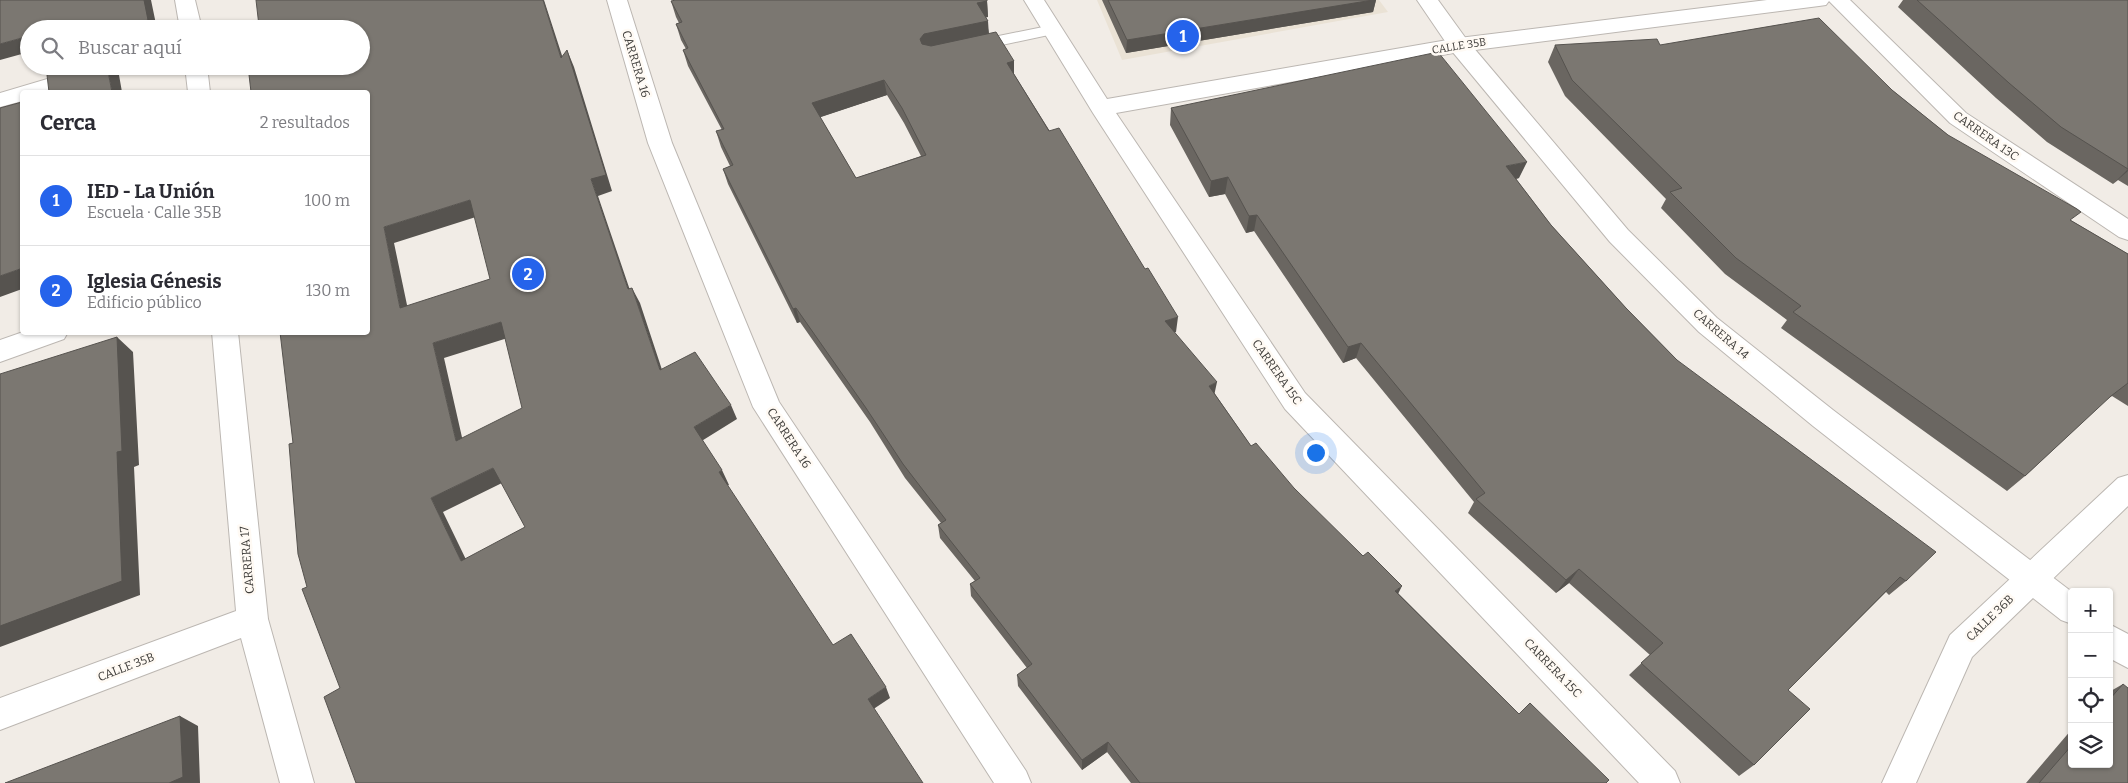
<!DOCTYPE html>
<html lang="es">
<meta charset="utf-8">
<style>
:root{--surface:#fff;--page:#f2f2f3;--text:#2b2b33;--muted:#7c7c81;--line:#e1e1e2;--accent:#2563eb}
body{margin:0;font-family:Bitter,serif;background:var(--page);color:var(--text)}
.controls{position:absolute;right:15px;bottom:15px;display:grid;overflow:hidden;border-radius:5px;box-shadow:0 1px 4px #0004}
.controls button{width:45px;height:45px;display:grid;place-items:center;padding:0;border:0;border-bottom:1px solid var(--line);background:var(--surface);color:var(--text);font:25px sans-serif}
.you{position:absolute;left:1315px;top:452px;width:18px;height:18px;margin:-12px;border:4px solid #fff;border-radius:50%;background:#1a73e8;box-shadow:0 0 0 8px #1a73e833}
.badge{display:grid;place-items:center;width:32px;height:32px;border-radius:50%;background:var(--accent);color:#fff;font-size:16px;font-weight:700}
.pin{position:absolute;translate:-50% -50%;border:2px solid #fff;box-shadow:0 1px 5px #0006}
.list{margin:0;padding:0;list-style:none}
h2{display:flex;justify-content:space-between;align-items:center;height:65px;margin:0;padding:0 20px;font-size:21px}
h2 small{font-size:16px;font-weight:400;color:var(--muted)}
.list li{display:grid;grid-template-columns:32px 1fr auto;gap:15px;align-items:center;box-sizing:border-box;height:90px;padding:0 20px;border-top:1px solid var(--line)}
.list b{display:block;font-size:19px;white-space:nowrap}
.list p{margin:0;font-size:16px;white-space:nowrap;color:var(--muted)}
.list em{font-size:16px;font-style:normal;color:var(--muted)}
.icon{flex:none;width:28px;height:28px;fill:none;stroke:currentColor;stroke-width:2;stroke-linecap:round;stroke-linejoin:round}
.map{position:relative;flex:none;width:2128px;height:783px;overflow:hidden}
.search{position:absolute;background:var(--surface);box-shadow:0 1px 4px #0004;left:20px;top:20px;width:350px;height:55px;display:flex;align-items:center;gap:12px;box-sizing:border-box;padding:0 18px;border-radius:28px;color:var(--muted);font-size:19px}
.panel{position:absolute;background:var(--surface);box-shadow:0 1px 4px #0004;left:20px;top:90px;width:350px;height:245px;border-radius:5px}
.map>svg:first-child{display:block}
.built{fill:#eae2d5}
.lines{fill:none;stroke-linecap:round;stroke-linejoin:round}
.lane-casing{stroke:#bcb7b2;stroke-width:2}
.street-casing{stroke:#bcb7b2;stroke-width:2}
.secondary-casing{stroke:#bcb7b2;stroke-width:2}
.lane{fill:#fff;fill-rule:evenodd}
.street{fill:#fff;fill-rule:evenodd}
.secondary{fill:#fff;fill-rule:evenodd}
.wall{fill:#6a6661;fill-rule:evenodd}
.shaded-wall{fill:#56534f}
.building{fill:#7b7771;stroke:#56534f;fill-rule:evenodd}
.labels{text-anchor:middle;dominant-baseline:central;stroke-width:5;stroke-linejoin:round;paint-order:stroke}
.far-street-label{font-size:11px;fill:#3f3d3a;stroke:#fffaf4}
.street-label{font-size:12px;fill:#3f3d3a;stroke:#fffaf4}
</style>
<div class="map">
<svg width="2128" height="783" viewBox="0 0 2128 783">
<rect width="100%" height="100%" fill="#f1ece6"/>
<path class="built" d="M 1097,0 L 1379,0 L 1388,12 L 1122,60 Z"/>
<g class="lines">
<defs>
<path id="lane" d="M 1053,25 L 1058,27 L 1061,30 L 1058,33 L 974,51 L 968,50 L 966,46 L 968,42 L 974,41 Z"/>
<path id="street" d="M 175,0 L 195,0 L 202,29 L 180,29 Z
M 607,0 L 627,0 L 672,143 L 779,402 L 1026,771 L 1031,783 L 994,783 L 753,407 L 648,143 Z
M 1024,0 L 1044,0 L 1107,99 L 1459,38 L 1767,0 L 1850,0 L 1966,113 L 2128,219 L 2128,240 L 2119,237 L 1950,123 L 1829,1 L 1826,5 L 1819,6 L 1459,52 L 1116,113 L 1305,393 L 1675,771 L 1680,783 L 1639,783 L 1285,409 L 1093,113 Z
M 91,66 L 128,66 L 125,71 L 51,92 L 22,92 L 22,101 L 0,107 L 0,93 Z
M 185,66 L 207,66 L 210,92 L 188,92 Z
M 23,332 L 68,332 L 64,339 L 0,362 L 0,340 Z
M 212,332 L 238,332 L 268,619 L 314,783 L 280,783 L 241,638 L 0,730 L 0,698 L 236,611 Z
M 2128,475 L 2128,506 L 1972,657 L 1916,783 L 1882,783 L 1950,635 L 2118,478 Z"/>
<path id="secondary" d="M 1417,0 L 1438,0 L 1467,40 L 1628,230 L 1717,318 L 1833,410 L 2072,592 L 2072,624 L 2061,620 L 1813,426 L 1699,332 L 1610,242 L 1451,50 Z
M 2109,624 L 2128,634 L 2128,668 L 2109,658 Z"/>
</defs>
<use href="#lane" class="lane-casing"/>
<use href="#street" class="street-casing"/>
<use href="#secondary" class="secondary-casing"/>
<use href="#lane" class="lane"/>
<use href="#street" class="street"/>
<use href="#secondary" class="secondary"/>
</g>
<path class="wall" d="M 1102,0 L 1376,0 L 1373,12 L 1126,53 Z
M 1903,0 L 2128,0 L 2128,186 L 2118,180 L 2113,184 L 2047,142 L 1996,98 L 1898,7 Z
M 671,1 L 987,1 L 988,17 L 986,17 L 989,34 L 1014,61 L 1014,74 L 1176,332 L 1174,332 L 1215,394 L 1251,446 L 1519,714 L 1606,783 L 1131,783 L 1107,752 L 1082,770 L 1018,686 L 1017,675 L 1027,668 L 971,596 L 970,584 L 975,581 L 940,538 L 938,525 L 941,523 L 905,478 L 870,422 L 800,322 L 797,323 L 728,184 L 723,169 L 730,166 L 721,147 L 716,131 L 722,130 L 688,66 L 683,50 L 686,49 L 681,40 L 676,24 L 679,23 L 676,17 ZM 887,95 L 904,123 L 921,156 L 856,178 L 820,117 Z
M 1555,45 L 1660,45 L 1892,90 L 1948,135 L 2072,221 L 2128,254 L 2128,406 L 2112,396 L 2105,401 L 2025,476 L 2007,491 L 1781,328 L 1787,320 L 1725,274 L 1661,208 L 1666,199 L 1565,96 L 1548,62 Z
M 1171,108 L 1519,178 L 1516,179 L 1551,225 L 1626,308 L 1677,360 L 1906,581 L 1889,595 L 1886,592 L 1788,690 L 1754,765 L 1739,776 L 1629,675 L 1650,655 L 1569,583 L 1556,593 L 1468,513 L 1474,502 L 1356,358 L 1343,363 L 1254,231 L 1246,233 L 1225,194 L 1209,197 L 1170,125 Z
M 2123,684 L 2128,783 L 2026,783 L 2072,729 L 2072,764 L 2109,764 L 2109,692 Z"/>
<path class="shaded-wall" d="M 144,0 L 151,0 L 157,29 L 117,29 Z
M 543,0 L 544,0 L 568,74 L 561,58 Z
M 1373,0 L 1376,0 L 1373,12 L 1126,53 L 1127,40 Z
M 987,1 L 988,17 L 978,19 L 977,3 Z
M 988,21 L 989,36 L 922,54 L 920,39 L 924,34 Z
M 29,36 L 29,52 L 0,60 L 0,44 Z
M 567,50 L 574,67 L 612,191 L 598,196 L 635,305 L 628,289 L 591,179 Z
M 1014,61 L 1014,76 L 1007,63 Z
M 52,66 L 84,66 L 58,74 Z
M 107,66 L 112,66 L 119,75 L 122,92 L 112,92 Z
M 884,80 L 887,95 L 815,119 L 812,103 Z
M 1527,162 L 1519,178 L 1499,183 L 1506,166 Z
M 2128,169 L 2128,171 L 2113,184 Z
M 1228,177 L 1225,194 L 1209,197 L 1211,181 Z
M 470,200 L 479,216 L 394,243 L 411,324 L 400,308 L 384,227 Z
M 1257,215 L 1254,231 L 1246,233 L 1249,216 Z
M 20,269 L 22,272 L 22,289 L 0,297 L 0,276 Z
M 632,288 L 640,303 L 667,385 L 660,370 Z
M 796,308 L 800,322 L 797,323 L 793,309 Z
M 1178,317 L 1176,332 L 1163,336 L 1165,321 Z
M 501,322 L 511,337 L 444,358 L 466,455 L 456,441 L 433,343 Z
M 117,337 L 133,352 L 139,465 L 134,467 L 140,595 L 0,647 L 0,626 L 117,452 Z
M 1361,343 L 1356,358 L 1343,363 L 1348,347 Z
M 1217,382 L 1214,396 L 1209,386 Z
M 731,405 L 737,419 L 700,442 L 694,427 Z
M 493,468 L 504,482 L 443,512 L 473,574 L 461,561 L 431,498 Z
M 722,470 L 729,485 L 725,486 L 719,472 Z
M 1579,569 L 1569,583 L 1556,593 L 1566,580 Z
M 1402,586 L 1396,598 L 1395,591 Z
M 886,687 L 890,698 L 872,710 L 868,699 Z
M 180,716 L 198,726 L 200,783 L 169,783 Z
M 1108,742 L 1107,752 L 1082,770 L 1082,760 Z"/>
<path class="building" d="M 0,0 L 144,0 L 148,20 L 117,29 L 29,29 L 29,36 L 0,44 Z
M 256,0 L 543,0 L 561,58 L 567,50 L 606,175 L 591,179 L 628,289 L 632,288 L 660,370 L 695,352 L 731,405 L 694,427 L 722,470 L 719,472 L 833,645 L 851,634 L 886,687 L 868,699 L 923,783 L 356,783 L 324,697 L 340,688 L 302,589 L 307,587 L 298,554 L 289,444 L 293,443 L 280,332 L 368,332 L 368,92 L 251,92 L 248,66 L 361,66 L 361,29 L 250,29 L 259,26 ZM 470,200 L 490,279 L 400,308 L 384,227 ZM 501,322 L 522,408 L 456,441 L 433,343 ZM 493,468 L 525,527 L 461,561 L 431,498 Z
M 676,0 L 987,0 L 987,1 L 977,3 L 988,21 L 924,34 L 920,39 L 922,44 L 931,46 L 996,32 L 1014,61 L 1007,63 L 1049,131 L 1059,128 L 1145,269 L 1148,268 L 1178,317 L 1165,321 L 1217,382 L 1209,386 L 1251,446 L 1256,443 L 1294,488 L 1363,556 L 1368,552 L 1402,586 L 1395,591 L 1519,714 L 1530,703 L 1609,780 L 1606,783 L 1140,783 L 1108,742 L 1082,760 L 1017,675 L 1032,664 L 970,584 L 980,578 L 938,525 L 946,520 L 903,464 L 866,408 L 796,308 L 793,309 L 723,169 L 733,165 L 716,131 L 724,129 L 683,50 L 688,48 L 676,24 L 682,22 L 671,1 ZM 884,80 L 902,108 L 926,155 L 856,178 L 812,103 Z
M 1108,0 L 1373,0 L 1127,40 Z
M 1917,0 L 2128,0 L 2128,169 L 2061,127 L 2009,83 Z
M 1819,18 L 1892,90 L 1948,135 L 2077,209 L 2081,212 L 2070,220 L 2128,254 L 2128,383 L 2111,396 L 2025,476 L 1793,312 L 1801,306 L 1736,258 L 1670,192 L 1682,188 L 1572,80 L 1555,45 L 1657,39 L 1660,45 Z
M 1438,52 L 1527,162 L 1506,166 L 1551,225 L 1626,308 L 1677,360 L 1936,552 L 1906,581 L 1900,577 L 1788,690 L 1810,709 L 1754,765 L 1641,663 L 1663,643 L 1579,569 L 1566,580 L 1476,499 L 1485,493 L 1361,343 L 1348,347 L 1257,215 L 1249,216 L 1228,177 L 1211,181 L 1171,108 Z
M 79,66 L 107,66 L 112,92 L 49,92 L 47,75 Z
M 22,102 L 22,278 L 21,279 L 20,269 L 0,276 L 0,108 Z
M 117,337 L 122,451 L 117,452 L 122,581 L 0,626 L 0,374 Z
M 2123,684 L 2128,688 L 2128,783 L 2039,783 L 2072,745 L 2072,764 L 2109,764 L 2109,700 Z
M 180,716 L 183,777 L 169,783 L 5,783 Z"/>
<g class="labels">
<g class="far-street-label">
<text transform="translate(1459 46) rotate(-9)">CALLE 35B</text>
</g>
<g class="street-label">
<text transform="translate(636 64) rotate(73)">CARRERA 16</text>
<text transform="translate(1986 136) rotate(35)">CARRERA 13C</text>
<text transform="translate(1721 334) rotate(41)">CARRERA 14</text>
<text transform="translate(1277 372) rotate(55)">CARRERA 15C</text>
<text transform="translate(789 438) rotate(57)">CARRERA 16</text>
<text transform="translate(247 560) rotate(-95)">CARRERA 17</text>
<text transform="translate(1990 618) rotate(-44)">CALLE 36B</text>
<text transform="translate(126 667) rotate(-21)">CALLE 35B</text>
<text transform="translate(1553 668) rotate(46)">CARRERA 15C</text>
</g>
</g>
</svg>
<div class="controls">
<button>+</button>
<button>−</button>
<button><svg class="icon" aria-label="locate" viewBox="0 0 24 24"><circle cx="12" cy="12" r="6"/><path d="M12 2v4M12 18v4M2 12h4M18 12h4"/></svg></button>
<button><svg class="icon" aria-label="layers" viewBox="0 0 24 24"><path d="M12 4l9 5-9 5-9-5zM3 14l9 5 9-5"/></svg></button>
</div>
<div class="you"></div>
<div class="pin badge" style="left:1183px;top:36px">1</div>
<div class="pin badge" style="left:528px;top:274px">2</div>
<div class="search"><svg class="icon" aria-label="search" viewBox="0 0 24 24"><circle cx="10" cy="10" r="6"/><path d="M15 15l6 6"/></svg>Buscar aquí</div>
<section class="panel">
<h2>Cerca<small>2 resultados</small></h2>
<ul class="list">
<li><span class="badge">1</span><div><b>IED - La Unión</b><p>Escuela · Calle 35B</p></div><em>100 m</em></li>
<li><span class="badge">2</span><div><b>Iglesia Génesis</b><p>Edificio público</p></div><em>130 m</em></li>
</ul>
</section>
</div>
